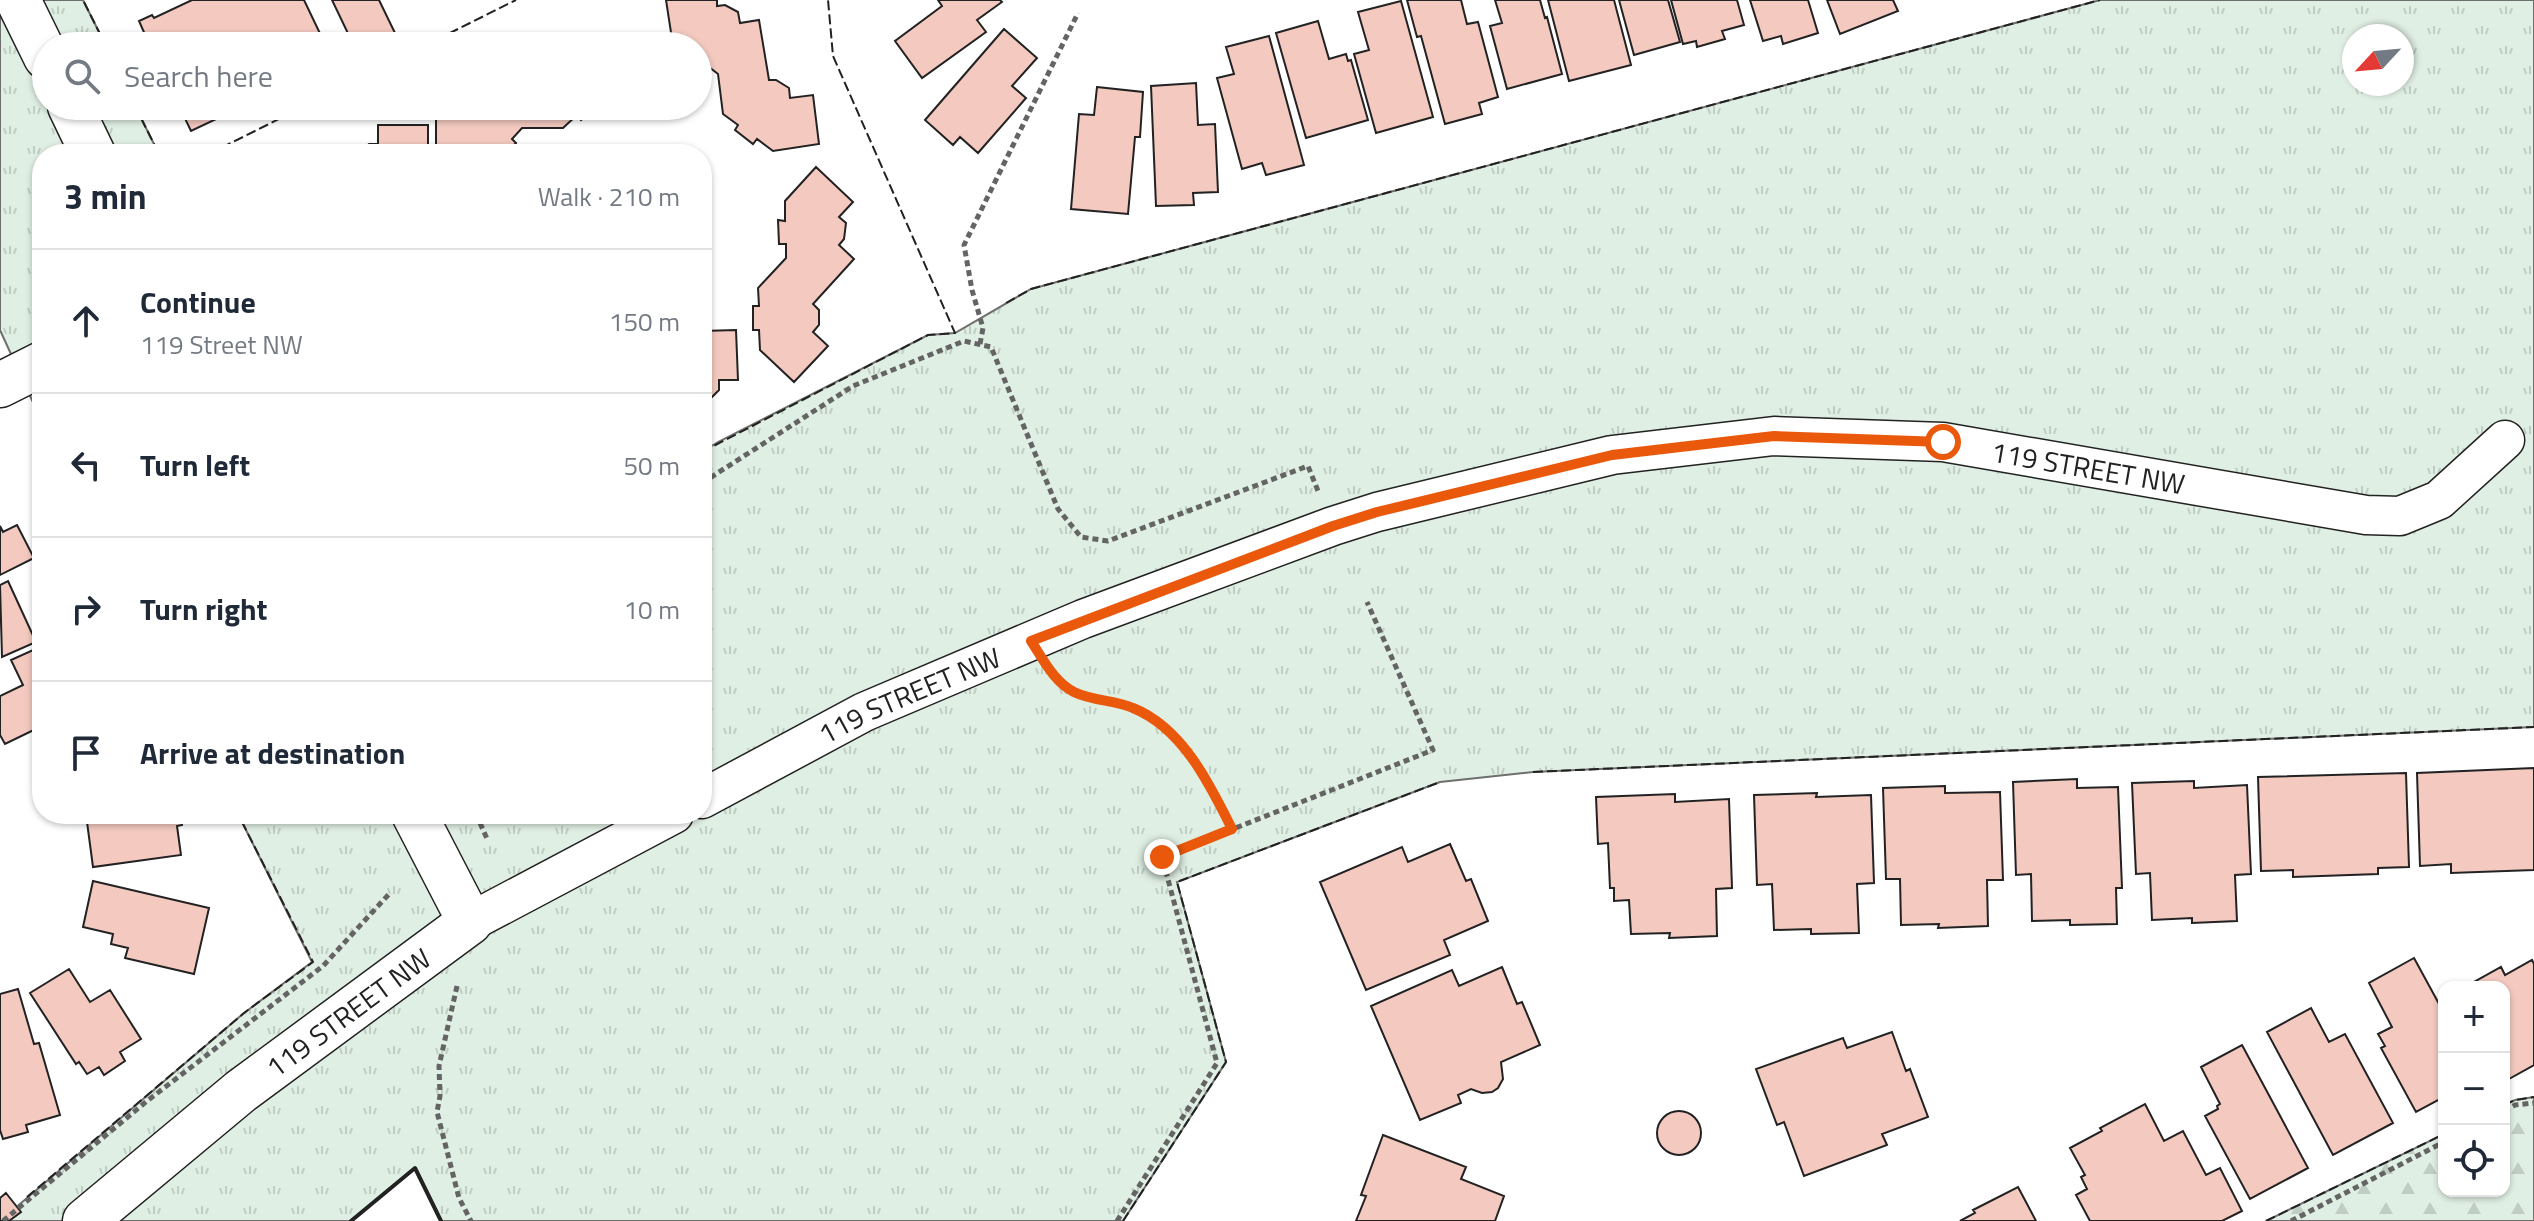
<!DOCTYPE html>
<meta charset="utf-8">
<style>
:root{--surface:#fff;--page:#f2f2f3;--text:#1f2937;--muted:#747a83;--line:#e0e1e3}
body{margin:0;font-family:"Titillium Web",sans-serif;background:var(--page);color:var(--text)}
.controls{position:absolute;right:24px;bottom:24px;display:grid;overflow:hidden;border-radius:16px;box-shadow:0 2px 6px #0004}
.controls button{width:72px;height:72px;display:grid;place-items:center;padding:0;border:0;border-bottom:2px solid var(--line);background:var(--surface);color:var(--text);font:40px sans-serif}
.compass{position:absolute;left:2342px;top:24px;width:72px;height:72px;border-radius:50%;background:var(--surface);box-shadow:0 2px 6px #0004;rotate:244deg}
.stop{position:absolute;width:24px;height:24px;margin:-18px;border:6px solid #ea580c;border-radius:50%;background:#fff}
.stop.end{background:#ea580c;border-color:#fff;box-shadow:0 2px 8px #0008}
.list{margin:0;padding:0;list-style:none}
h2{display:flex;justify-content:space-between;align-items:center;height:104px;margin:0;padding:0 32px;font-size:34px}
h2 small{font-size:26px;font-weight:400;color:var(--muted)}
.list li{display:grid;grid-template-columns:52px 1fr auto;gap:24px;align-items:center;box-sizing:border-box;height:144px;padding:0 32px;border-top:2px solid var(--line)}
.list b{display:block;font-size:30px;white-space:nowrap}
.list p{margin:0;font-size:26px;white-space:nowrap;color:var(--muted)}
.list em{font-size:26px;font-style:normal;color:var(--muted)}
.icon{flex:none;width:44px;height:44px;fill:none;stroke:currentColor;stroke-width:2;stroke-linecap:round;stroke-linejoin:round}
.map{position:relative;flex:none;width:2534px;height:1221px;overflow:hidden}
.search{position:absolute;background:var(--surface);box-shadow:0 2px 6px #0004;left:32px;top:32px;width:680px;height:88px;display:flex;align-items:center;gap:20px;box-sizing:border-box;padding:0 28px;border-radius:44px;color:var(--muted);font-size:30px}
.panel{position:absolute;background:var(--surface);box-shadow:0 2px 6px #0004;left:32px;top:144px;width:680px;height:680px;border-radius:32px}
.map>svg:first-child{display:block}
.grass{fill:url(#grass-tufts);stroke:#6f6f6f;stroke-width:2;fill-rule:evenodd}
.forest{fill:url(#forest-firs);stroke:#6f6f6f;stroke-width:2}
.building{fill:#f3c9c0;stroke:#222;stroke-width:2}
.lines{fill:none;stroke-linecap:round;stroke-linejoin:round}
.street-casing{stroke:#222;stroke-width:41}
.secondary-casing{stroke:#222;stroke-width:47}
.path{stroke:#646464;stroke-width:5;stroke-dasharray:6 4;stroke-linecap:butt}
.street{stroke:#fff;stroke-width:38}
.secondary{stroke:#fff;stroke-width:44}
.fence{stroke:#222;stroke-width:2;stroke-dasharray:10 4;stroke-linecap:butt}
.wall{stroke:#222;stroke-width:4}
.route{stroke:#ea580c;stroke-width:10}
.labels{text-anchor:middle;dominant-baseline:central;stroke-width:6;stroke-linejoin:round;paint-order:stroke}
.street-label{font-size:28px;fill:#222;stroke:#fff}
</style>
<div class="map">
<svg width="2534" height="1221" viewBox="0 0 2534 1221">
<defs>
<pattern id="grass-tufts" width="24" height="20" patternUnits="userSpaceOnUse" patternTransform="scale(2)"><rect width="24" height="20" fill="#e0efe3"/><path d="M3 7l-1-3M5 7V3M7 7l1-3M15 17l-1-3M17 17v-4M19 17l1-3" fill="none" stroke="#c0cdc2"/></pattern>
<pattern id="forest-firs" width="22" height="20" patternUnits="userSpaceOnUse" patternTransform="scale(2)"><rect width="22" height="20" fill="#e0efe3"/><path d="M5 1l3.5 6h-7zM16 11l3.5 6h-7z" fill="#c0cdc2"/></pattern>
</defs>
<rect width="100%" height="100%" fill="#fff"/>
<path class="grass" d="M 0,0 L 83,0 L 106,46 L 46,46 L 46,106 L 135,106 L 159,154 L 42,154 L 42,422 L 0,330 Z
M 2100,0 L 2534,0 L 2534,727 L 1533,772 L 1440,782 L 1177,882 L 1226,1062 L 1123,1221 L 441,1221 L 415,1168 L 351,1221 L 0,1221 L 244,1013 L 312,962 L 238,814 L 702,814 L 702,452 L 718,442 L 928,335 L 955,333 L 1031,289 ZM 2354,36 L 2402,36 L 2402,84 L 2354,84 Z"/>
<path class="forest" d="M 2534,1097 L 2534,1221 L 2266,1221 L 2444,1134 L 2444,1191 L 2504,1191 L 2504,1105 L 2515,1100 Z"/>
<path class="building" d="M 192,0 L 304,0 L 326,46 L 150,46 L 139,21 L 152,15 L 154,18 Z
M 332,0 L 379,0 L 395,33 L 366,46 L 354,46 Z
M 666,0 L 717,0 L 717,6 L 725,5 L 738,12 L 740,23 L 759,20 L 769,80 L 776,80 L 789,88 L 790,98 L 813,95 L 819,144 L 773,151 L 757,139 L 753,144 L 735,130 L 738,125 L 723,114 L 718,74 L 705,64 L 700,70 L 698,68 L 698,46 L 681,46 L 672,39 Z
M 938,0 L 1000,0 L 1002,2 L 977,20 L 986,32 L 922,78 L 895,41 L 942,6 Z
M 1407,0 L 1461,0 L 1467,24 L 1478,22 L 1498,97 L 1479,103 L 1482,114 L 1445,124 L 1421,36 L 1417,37 Z
M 1495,0 L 1540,0 L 1545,18 L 1547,17 L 1562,74 L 1507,89 L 1490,26 L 1502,23 Z
M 1548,0 L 1614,0 L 1631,65 L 1569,81 Z
M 1619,0 L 1668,0 L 1680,42 L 1634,55 Z
M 1671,0 L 1737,0 L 1744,25 L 1722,31 L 1725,39 L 1697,47 L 1696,41 L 1683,44 Z
M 1750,0 L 1808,0 L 1818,33 L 1783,44 L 1781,36 L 1763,41 Z
M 1827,0 L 1893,0 L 1898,11 L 1840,34 Z
M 1401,1 L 1433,117 L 1376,133 L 1354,54 L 1369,50 L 1358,12 Z
M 1318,21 L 1329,59 L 1346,54 L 1348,61 L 1351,60 L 1368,120 L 1306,138 L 1276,33 Z
M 1004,29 L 1037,58 L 1012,86 L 1026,98 L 978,153 L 960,137 L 953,145 L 925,120 Z
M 1269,36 L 1304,165 L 1266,175 L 1262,163 L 1242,169 L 1217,78 L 1234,74 L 1226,47 Z
M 557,39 L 607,39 L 607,46 L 557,46 Z
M 1196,83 L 1198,125 L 1215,124 L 1218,192 L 1193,193 L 1194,205 L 1156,206 L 1151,86 Z
M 1097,87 L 1143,92 L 1140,137 L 1135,137 L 1128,214 L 1071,209 L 1079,114 L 1094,115 Z
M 179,106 L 226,106 L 229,113 L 191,131 Z
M 457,106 L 598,106 L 581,120 L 577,115 L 563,128 L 522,128 L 512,139 L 516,143 L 505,154 L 436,154 L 436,118 L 454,118 L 454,109 Z
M 378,125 L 428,125 L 428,154 L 358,154 L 369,144 L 378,144 Z
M 816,167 L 853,202 L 839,217 L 846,223 L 844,239 L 839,245 L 854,259 L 813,304 L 819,310 L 819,325 L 813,332 L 828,346 L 794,382 L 760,350 L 759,330 L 753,330 L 753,306 L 759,306 L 758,288 L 786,258 L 786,244 L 779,244 L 778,220 L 785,221 L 785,201 Z
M 736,330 L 738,380 L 719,380 L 719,390 L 708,401 L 702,401 L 702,331 Z
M 17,525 L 34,558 L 0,575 L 0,526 L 3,532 Z
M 8,581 L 36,642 L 2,657 L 0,585 Z
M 42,646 L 42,726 L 5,744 L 0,735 L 0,696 L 23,685 L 11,660 Z
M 2534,768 L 2534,870 L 2451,873 L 2451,864 L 2420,866 L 2417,773 Z
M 2406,773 L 2409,867 L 2378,868 L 2378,874 L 2293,877 L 2293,870 L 2261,871 L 2258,777 Z
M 2077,779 L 2077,788 L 2118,787 L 2122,888 L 2116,888 L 2117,924 L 2070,925 L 2070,920 L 2032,921 L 2031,874 L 2016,875 L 2013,782 Z
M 2194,781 L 2194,788 L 2247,785 L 2251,874 L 2235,875 L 2237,921 L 2192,923 L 2192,918 L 2152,920 L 2150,873 L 2136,874 L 2132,783 Z
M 1945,786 L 1945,793 L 2000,792 L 2003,880 L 1987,880 L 1988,926 L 1938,928 L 1939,924 L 1901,925 L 1900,879 L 1886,879 L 1883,788 Z
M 1817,793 L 1816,797 L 1871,795 L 1874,883 L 1857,884 L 1859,933 L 1811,934 L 1811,929 L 1774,930 L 1772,884 L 1757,885 L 1754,795 Z
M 1675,794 L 1675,802 L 1729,799 L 1732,888 L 1716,889 L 1717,936 L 1669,938 L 1670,933 L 1631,934 L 1629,900 L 1614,901 L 1614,888 L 1610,888 L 1608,843 L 1598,844 L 1596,797 Z
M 113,814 L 181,814 L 182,825 L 177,826 L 181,855 L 93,867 L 87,822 L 114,818 Z
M 1450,844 L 1466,881 L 1471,879 L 1488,921 L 1444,940 L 1450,955 L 1366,990 L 1320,882 L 1402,847 L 1408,862 Z
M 93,881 L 209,908 L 194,974 L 125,958 L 128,948 L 111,944 L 113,934 L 83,927 Z
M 2414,958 L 2444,1013 L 2444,1097 L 2416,1112 L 2381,1048 L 2385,1046 L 2378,1034 L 2392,1027 L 2369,983 Z
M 2532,960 L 2534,964 L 2534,1065 L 2509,1079 L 2504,1070 L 2504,987 L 2465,987 L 2501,967 L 2505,975 Z
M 1502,967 L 1517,1004 L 1522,1002 L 1540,1045 L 1501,1062 L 1503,1079 L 1498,1088 L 1492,1092 L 1482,1093 L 1471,1089 L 1458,1095 L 1461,1103 L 1420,1120 L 1371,1006 L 1452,970 L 1459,986 Z
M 69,969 L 90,1002 L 110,990 L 141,1039 L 120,1052 L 125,1061 L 104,1075 L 99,1067 L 87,1074 L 79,1062 L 76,1064 L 30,993 Z
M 18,989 L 34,1044 L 39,1043 L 60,1115 L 26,1125 L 28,1132 L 3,1139 L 0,1130 L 0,994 Z
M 2311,1008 L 2329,1042 L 2345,1034 L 2393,1123 L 2333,1155 L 2267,1032 Z
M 1892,1032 L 1906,1071 L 1910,1069 L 1928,1117 L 1882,1134 L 1887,1145 L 1804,1176 L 1784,1122 L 1777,1125 L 1756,1069 L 1843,1038 L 1847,1048 Z
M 2242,1045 L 2308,1168 L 2250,1199 L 2205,1116 L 2218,1109 L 2217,1106 L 2220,1104 L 2201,1067 Z
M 2145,1104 L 2164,1141 L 2183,1131 L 2206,1175 L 2220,1168 L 2242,1211 L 2222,1221 L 2090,1221 L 2076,1195 L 2087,1189 L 2081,1177 L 2085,1175 L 2070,1148 L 2102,1131 L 2100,1128 Z
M1657 1133a22 22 0 1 1 44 0a22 22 0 1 1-44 0Z
M 1383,1135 L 1466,1167 L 1461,1179 L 1504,1196 L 1495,1221 L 1356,1221 L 1366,1196 L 1361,1195 Z
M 2018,1187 L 2036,1221 L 1960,1221 L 1975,1213 L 1973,1210 Z
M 6,1193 L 21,1212 L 9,1221 L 0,1221 L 0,1198 Z"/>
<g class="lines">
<defs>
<g id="street">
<path id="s1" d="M 702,799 L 864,712 L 1083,619 L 1333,526 L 1377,512 L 1612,455 L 1774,436 L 1943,442 L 2366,515 L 2400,516 L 2439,500 L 2505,440"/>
<path d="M 470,922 L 674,814"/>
</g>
<g id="secondary">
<path d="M 18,0 L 46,57"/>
<path d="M 70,106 L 93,154"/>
<path d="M 0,385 L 42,364"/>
<path id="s2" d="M 85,1221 L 241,1091 L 470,922 L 414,814"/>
</g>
</defs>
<use href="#street" class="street-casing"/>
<use href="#secondary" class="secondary-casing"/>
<path class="path" d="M 980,344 L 983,328 L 972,290 L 964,245 L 1078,13
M 702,483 L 853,386 L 964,341 L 991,347 L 1058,509 L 1081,537 L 1108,541 L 1308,466 L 1318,491
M 1054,675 C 1073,703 1111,695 1137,710 C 1184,737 1209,783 1232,829
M 476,814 L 488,841
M 457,986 L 439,1066 L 440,1096 L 437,1112 L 459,1198 L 471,1221
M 2504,1111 L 2515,1105 L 2534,1103
M 3,1221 L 147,1101 L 323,966 L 389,894
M 1117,1221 L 1217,1063 L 1162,857 L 1433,750 L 1367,602
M 2291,1221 L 2444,1142"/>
<use href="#street" class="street"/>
<use href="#secondary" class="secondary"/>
<path class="fence" d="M 84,2 L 106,46
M 424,46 L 516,0
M 135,106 L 159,154
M 209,154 L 305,106
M 1006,303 L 1031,289 L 2100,0
M 702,452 L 928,335 L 955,333 L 833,56 L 828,0
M 1533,772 L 2534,727
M 2504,1105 L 2515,1100 L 2534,1097
M 27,1197 L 244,1013 L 313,962 L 238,814
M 1123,1221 L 1226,1062 L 1177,882 L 1440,782
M 2266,1221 L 2444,1134"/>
<path class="wall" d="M 351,1221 L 415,1168 L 441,1221"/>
</g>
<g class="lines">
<path class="route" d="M 1162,857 L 1232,829 C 1210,785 1183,728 1133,708 C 1115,700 1092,701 1074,692 C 1054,682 1043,659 1031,641 L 1333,526 L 1377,512 L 1612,455 L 1774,436 L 1943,442"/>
</g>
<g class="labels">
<g class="street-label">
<text stroke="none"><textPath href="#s1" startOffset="1456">119 STREET NW</textPath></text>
<text stroke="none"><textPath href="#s1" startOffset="232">119 STREET NW</textPath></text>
<text stroke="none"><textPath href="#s2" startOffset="336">119 STREET NW</textPath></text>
</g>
</g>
</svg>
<div class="controls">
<button>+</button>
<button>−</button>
<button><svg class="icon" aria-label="locate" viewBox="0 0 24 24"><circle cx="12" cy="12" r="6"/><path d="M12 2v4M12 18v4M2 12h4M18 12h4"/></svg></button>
</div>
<svg class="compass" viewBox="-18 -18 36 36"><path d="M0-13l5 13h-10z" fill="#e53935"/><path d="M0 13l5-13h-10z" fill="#747a83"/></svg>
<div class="stop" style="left:1943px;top:442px"></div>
<div class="stop end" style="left:1162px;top:857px"></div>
<div class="search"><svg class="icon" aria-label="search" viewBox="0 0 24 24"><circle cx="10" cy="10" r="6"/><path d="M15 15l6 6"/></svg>Search here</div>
<section class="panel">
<h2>3 min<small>Walk · 210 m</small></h2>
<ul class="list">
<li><svg class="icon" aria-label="ahead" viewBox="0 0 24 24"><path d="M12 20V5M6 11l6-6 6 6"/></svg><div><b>Continue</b><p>119 Street NW</p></div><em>150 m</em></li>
<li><svg class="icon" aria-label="left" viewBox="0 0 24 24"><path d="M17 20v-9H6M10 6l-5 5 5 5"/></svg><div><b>Turn left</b></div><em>50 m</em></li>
<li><svg class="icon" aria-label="right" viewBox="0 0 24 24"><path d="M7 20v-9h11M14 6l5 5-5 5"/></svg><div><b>Turn right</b></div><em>10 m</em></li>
<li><svg class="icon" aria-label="arrive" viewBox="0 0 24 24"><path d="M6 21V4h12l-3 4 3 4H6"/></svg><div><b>Arrive at destination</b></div></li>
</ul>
</section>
</div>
